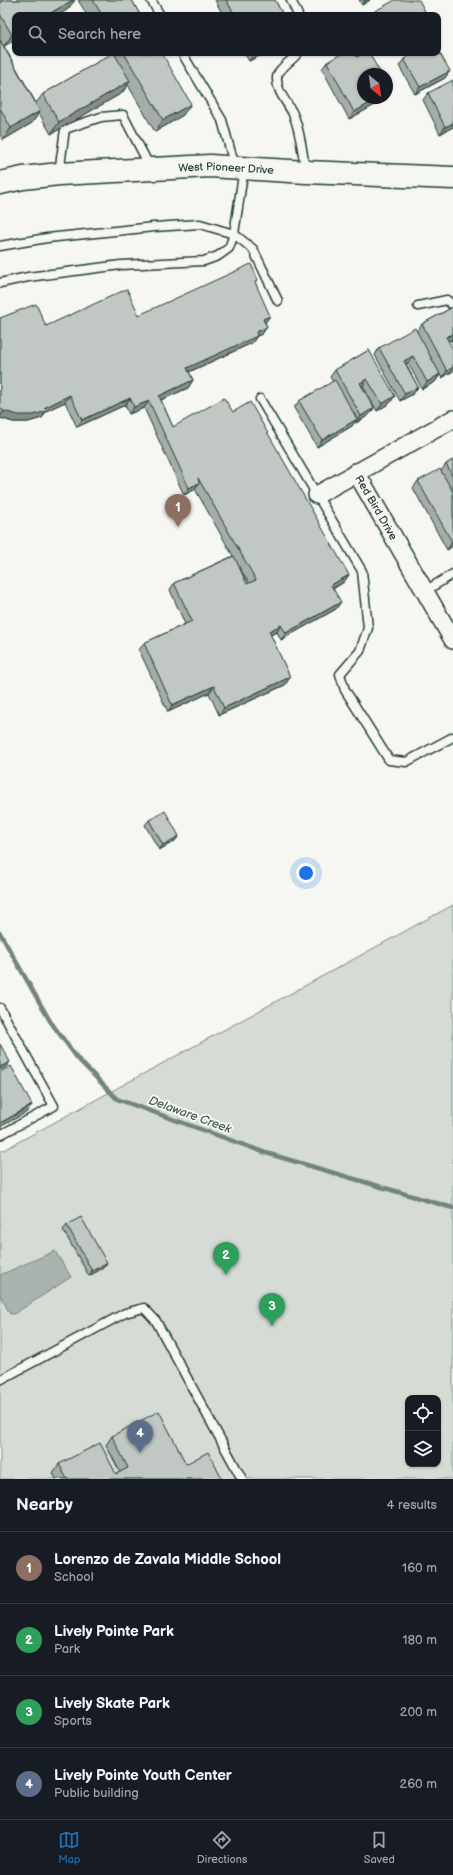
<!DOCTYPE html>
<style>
:root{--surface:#171b24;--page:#20242c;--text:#f1f3f6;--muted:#9ea1a6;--line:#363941;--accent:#1f6fb2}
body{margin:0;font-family:"Balsamiq Sans",sans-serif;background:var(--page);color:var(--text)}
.controls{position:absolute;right:12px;bottom:12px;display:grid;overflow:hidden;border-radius:8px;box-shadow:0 1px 3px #0004}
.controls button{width:36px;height:36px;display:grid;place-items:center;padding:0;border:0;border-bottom:1px solid var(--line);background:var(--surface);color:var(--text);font:20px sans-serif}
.compass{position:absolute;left:357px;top:68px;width:36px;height:36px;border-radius:50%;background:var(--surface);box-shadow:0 1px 3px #0004;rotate:151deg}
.you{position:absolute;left:306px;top:873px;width:14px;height:14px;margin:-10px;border:3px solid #fff;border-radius:50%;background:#1a73e8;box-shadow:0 0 0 6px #1a73e833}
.badge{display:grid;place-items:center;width:26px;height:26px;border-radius:50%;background:var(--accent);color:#fff;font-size:13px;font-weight:700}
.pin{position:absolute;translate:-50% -33px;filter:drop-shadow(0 1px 2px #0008)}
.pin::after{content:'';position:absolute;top:21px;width:14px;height:12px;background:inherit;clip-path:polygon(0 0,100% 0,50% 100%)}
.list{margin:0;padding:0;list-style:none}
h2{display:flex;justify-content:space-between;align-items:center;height:52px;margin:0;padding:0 16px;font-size:17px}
h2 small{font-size:13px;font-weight:400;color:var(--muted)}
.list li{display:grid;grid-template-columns:26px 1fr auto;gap:12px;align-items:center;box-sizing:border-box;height:72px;padding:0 16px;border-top:1px solid var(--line)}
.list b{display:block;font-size:15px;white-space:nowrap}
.list p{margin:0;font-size:13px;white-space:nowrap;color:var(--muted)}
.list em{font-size:13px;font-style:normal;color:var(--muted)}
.icon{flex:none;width:22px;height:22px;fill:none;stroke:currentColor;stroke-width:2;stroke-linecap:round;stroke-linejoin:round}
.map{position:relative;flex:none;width:453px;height:1479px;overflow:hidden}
.search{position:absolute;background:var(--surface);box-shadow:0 1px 3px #0004;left:12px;right:12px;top:12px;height:44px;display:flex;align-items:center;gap:10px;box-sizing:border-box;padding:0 14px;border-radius:8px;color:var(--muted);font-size:15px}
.sheet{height:340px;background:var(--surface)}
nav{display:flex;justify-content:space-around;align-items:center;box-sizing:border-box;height:56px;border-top:1px solid var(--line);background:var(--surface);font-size:11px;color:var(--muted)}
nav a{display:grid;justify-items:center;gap:2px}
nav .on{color:var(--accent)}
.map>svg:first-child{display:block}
.green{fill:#d6dbd6;stroke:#7a8c85;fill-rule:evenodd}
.water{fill:#aab3ae;stroke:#72847d}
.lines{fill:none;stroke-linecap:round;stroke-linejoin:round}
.stream{stroke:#72847d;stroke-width:4.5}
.lane-casing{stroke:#1f3d34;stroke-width:11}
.street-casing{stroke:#1f3d34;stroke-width:20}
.secondary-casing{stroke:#1f3d34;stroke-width:25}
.lane{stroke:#f6f6f2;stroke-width:8}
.street{stroke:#f6f6f2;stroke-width:17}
.secondary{stroke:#f6f6f2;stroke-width:22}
.wall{fill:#a6aca8;stroke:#1f3d34;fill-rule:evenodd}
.shaded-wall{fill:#878c88;stroke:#1f3d34}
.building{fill:#c1c8c3;stroke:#1f3d34}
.labels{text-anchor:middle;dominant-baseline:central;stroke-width:4;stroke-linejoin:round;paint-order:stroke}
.street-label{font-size:11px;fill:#1f3d34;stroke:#f6f6f2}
.water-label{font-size:12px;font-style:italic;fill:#425a52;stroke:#f6f6f2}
</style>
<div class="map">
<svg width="453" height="1479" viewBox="0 0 453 1479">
<rect width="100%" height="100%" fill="#f6f6f2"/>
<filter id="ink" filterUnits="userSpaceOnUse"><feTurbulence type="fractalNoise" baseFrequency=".025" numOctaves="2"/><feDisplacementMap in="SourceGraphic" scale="8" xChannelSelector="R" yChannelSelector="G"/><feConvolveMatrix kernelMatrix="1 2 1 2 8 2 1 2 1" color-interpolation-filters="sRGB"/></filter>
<g filter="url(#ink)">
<path class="green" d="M 453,905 L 453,1479 L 0,1479 L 0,1152 ZM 408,1398 L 438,1398 L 438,1464 L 408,1464 Z"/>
<path class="water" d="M 55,1251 L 71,1277 L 14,1314 L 10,1314 L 0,1295 L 0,1275 Z"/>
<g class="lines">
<path class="stream" d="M 0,933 L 50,1021 L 78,1059 L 117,1099 L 266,1153 L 453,1208"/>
<defs>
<path id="lane" d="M 151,0 L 160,15
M 291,0 L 298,15
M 182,53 L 222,120 L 235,167
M 298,53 C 292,61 277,69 277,78 C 276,91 288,103 293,114 C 301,132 302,153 306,172
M 59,173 L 65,129 L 101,117 L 123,115 L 150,167
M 0,246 L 47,238 L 154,227 L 200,224 L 234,234 L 253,249 L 278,301
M 0,283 L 28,277 L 121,265 L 204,261 L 218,256 L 229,248 L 234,234 L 244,168
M 418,306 L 447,300 L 453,306
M 260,399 L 362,571 L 368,628 L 360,651 L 340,674 L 345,690 L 389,760 L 406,762 L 453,737
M 425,591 L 453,574
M 0,1008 L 54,1106 L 0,1135
M 0,1380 L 125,1313 L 144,1308 L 156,1321 L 242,1479"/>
<g id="street">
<path id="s1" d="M 356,472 L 453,640"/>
<path d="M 317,495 L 453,419"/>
</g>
<g id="secondary">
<path id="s2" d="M 0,183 L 23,178 L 59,174 L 210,166 L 306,172 L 453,178"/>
</g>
</defs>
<use href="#lane" class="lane-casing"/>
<use href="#street" class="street-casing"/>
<use href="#secondary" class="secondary-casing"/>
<use href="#lane" class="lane"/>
<use href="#street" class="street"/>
<use href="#secondary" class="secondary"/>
</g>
<path class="wall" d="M 0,0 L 75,0 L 67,10 L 15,15 L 15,40 L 4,46 L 36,103 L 43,94 L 110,55 L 109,53 L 162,53 L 183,115 L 155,132 L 128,85 L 122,93 L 51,134 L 39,113 L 32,123 L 3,140 L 0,135 Z
M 78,0 L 132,0 L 140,15 L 87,15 Z
M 215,0 L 275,0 L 283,15 L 223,15 Z
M 359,0 L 370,0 L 362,5 Z
M 375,11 L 427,15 L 372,15 Z
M 244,53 L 265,53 L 249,61 Z
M 357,57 L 386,99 L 349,119 L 322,69 L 327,62 Z
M 404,59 L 445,78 L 415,94 L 399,66 Z
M 428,93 L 453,127 L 440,134 L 423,100 Z
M 256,284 L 265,323 L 267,327 L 262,334 L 257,336 L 252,343 L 189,372 L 193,380 L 188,388 L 161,400 L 173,427 L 233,412 L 344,582 L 333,589 L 336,609 L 281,640 L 277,632 L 270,635 L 290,677 L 285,685 L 219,715 L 209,693 L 168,712 L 139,650 L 144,643 L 185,624 L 170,590 L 174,583 L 233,556 L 195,489 L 194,490 L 184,495 L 144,408 L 129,414 L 125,405 L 77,427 L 65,402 L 46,411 L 42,418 L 28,422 L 13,422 L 0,418 L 0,318 L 46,326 L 139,315 ZM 240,569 L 249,583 L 247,584 Z
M 453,307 L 453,344 L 451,340 L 448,341 L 453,371 L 442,378 L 440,375 L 435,382 L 422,389 L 408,363 L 406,364 L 418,387 L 413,394 L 400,401 L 375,355 L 379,348 L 417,331 L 422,324 Z
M 369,350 L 390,403 L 377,411 L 363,386 L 361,386 L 374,408 L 369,415 L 356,423 L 355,421 L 352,426 L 317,447 L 294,408 L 299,401 L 333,382 L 330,377 L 335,370 Z
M 453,460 L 453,546 L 447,550 L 413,488 L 418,481 L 441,471 L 446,464 Z
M 149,820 L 175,841 L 159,850 L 145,825 Z
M 67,1225 L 107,1263 L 103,1268 L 89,1276 L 63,1230 Z
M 112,1436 L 186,1464 L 222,1479 L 56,1479 L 53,1473 L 59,1464 L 116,1474 L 120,1472 L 106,1445 Z"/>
<path class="shaded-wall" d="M 73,0 L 75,0 L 67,10 L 59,15 L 47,15 Z
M 365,0 L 370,0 L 362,5 Z
M 15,33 L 15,40 L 4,46 L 12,35 Z
M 255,53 L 265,53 L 249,61 Z
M 450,71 L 445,78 L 415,94 L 420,87 Z
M 130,81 L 122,93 L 51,134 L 59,122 Z
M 379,98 L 386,98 L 386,99 L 349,119 L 354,112 Z
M 191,104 L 183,115 L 155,132 L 163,120 Z
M 40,111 L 32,123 L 3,140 L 11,128 Z
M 453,123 L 453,127 L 440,134 L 445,127 Z
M 270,316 L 265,323 L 263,319 Z
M 267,327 L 262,334 L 257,336 L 252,343 L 182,375 L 187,368 L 256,332 Z
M 453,334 L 453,336 L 451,340 L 441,344 L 446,337 Z
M 413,356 L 408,363 L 399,368 L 404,361 Z
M 453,367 L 453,371 L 442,378 L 447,371 Z
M 440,374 L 435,382 L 422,389 L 427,382 Z
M 367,379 L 363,386 L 355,390 L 360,383 Z
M 193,380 L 188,388 L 154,403 L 159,396 Z
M 418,387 L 413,394 L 400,401 L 405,394 Z
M 70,395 L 65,402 L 46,411 L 42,418 L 28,422 L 13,422 L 0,418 L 0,417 L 4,411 L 44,408 Z
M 395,396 L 390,403 L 377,411 L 382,404 Z
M 130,398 L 125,405 L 77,427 L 82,420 Z
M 149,401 L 144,408 L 129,414 L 134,407 Z
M 374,408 L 369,415 L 356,423 L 361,416 Z
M 357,419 L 352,426 L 317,447 L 322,440 Z
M 199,483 L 194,490 L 184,495 L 189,488 Z
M 452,542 L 453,542 L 453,546 L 447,550 Z
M 349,575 L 344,582 L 326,592 L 331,585 Z
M 341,602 L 336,609 L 281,640 L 286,633 Z
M 281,625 L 277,632 L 264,638 L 269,631 Z
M 290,677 L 285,685 L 219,715 L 224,708 Z
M 214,686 L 209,693 L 168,712 L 172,705 Z
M 179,836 L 175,841 L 159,850 L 163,845 Z
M 10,1062 L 6,1067 L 0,1070 L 0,1067 Z
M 32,1105 L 27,1112 L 0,1127 L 0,1123 Z
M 107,1263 L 103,1268 L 89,1276 L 92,1271 Z"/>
<path class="building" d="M 6,0 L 73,0 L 47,15 L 15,15 L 15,33 L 12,35 L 0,14 L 0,3 Z
M 93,0 L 132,0 L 140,15 L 102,15 Z
M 226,0 L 275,0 L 283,15 L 235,15 Z
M 395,0 L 419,0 L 427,15 L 377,15 L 375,11 Z
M 0,40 L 40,111 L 11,128 L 0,108 Z
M 438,50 L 450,71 L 420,87 L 404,59 L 415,53 L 438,53 Z
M 113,53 L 114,53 L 130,81 L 59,122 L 43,94 Z
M 124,53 L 162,53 L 191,104 L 163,120 Z
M 343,53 L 354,53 L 357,57 L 365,53 L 369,53 L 381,74 L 363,74 L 363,98 L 379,98 L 354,112 L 327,62 Z
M 453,80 L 453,123 L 445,127 L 428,93 Z
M 387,85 L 391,92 L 387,94 Z
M 251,264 L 258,280 L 255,282 L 270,316 L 263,319 L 267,327 L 256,332 L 257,336 L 187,368 L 193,380 L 159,396 L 173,427 L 224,398 L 233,412 L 250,402 L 349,575 L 331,585 L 341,602 L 286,633 L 281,625 L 269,631 L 290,677 L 224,708 L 214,686 L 172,705 L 144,643 L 192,621 L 174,583 L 234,556 L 247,584 L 256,580 L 198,478 L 199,483 L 189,488 L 149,401 L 134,407 L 130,398 L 82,420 L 70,395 L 44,408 L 47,411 L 33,415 L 18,415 L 4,411 L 0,408 L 0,318 L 36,304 L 46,326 L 127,289 L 139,315 Z
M 453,307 L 453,334 L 446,337 L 453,349 L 453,367 L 447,371 L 422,324 Z
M 415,328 L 440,374 L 427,382 L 413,356 L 404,361 L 418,387 L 405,394 L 379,348 Z
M 369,350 L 395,396 L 382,404 L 367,379 L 360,383 L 374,408 L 361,416 L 335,370 Z
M 335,380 L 357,419 L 322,440 L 299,401 Z
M 453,460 L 453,477 L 446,464 Z
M 440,469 L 453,492 L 453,542 L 452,542 L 418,481 Z
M 165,811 L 179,836 L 163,845 L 149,820 Z
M 0,1044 L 10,1062 L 0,1067 Z
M 11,1066 L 32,1105 L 0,1123 L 0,1072 Z
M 81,1217 L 107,1263 L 92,1271 L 67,1225 Z
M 159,1411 L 186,1464 L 208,1452 L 222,1479 L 67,1479 L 59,1464 L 100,1443 L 116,1474 L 128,1468 L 112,1436 Z"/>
</g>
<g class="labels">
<g class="street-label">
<text stroke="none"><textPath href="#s2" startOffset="227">West Pioneer Drive</textPath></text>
<text stroke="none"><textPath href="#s1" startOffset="41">Red Bird Drive</textPath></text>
</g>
<g class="water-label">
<text transform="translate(190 1115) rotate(20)">Delaware Creek</text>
</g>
</g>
</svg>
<div class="controls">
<button><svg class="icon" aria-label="locate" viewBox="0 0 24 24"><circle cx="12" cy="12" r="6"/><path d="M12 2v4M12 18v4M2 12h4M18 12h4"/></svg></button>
<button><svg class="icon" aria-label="layers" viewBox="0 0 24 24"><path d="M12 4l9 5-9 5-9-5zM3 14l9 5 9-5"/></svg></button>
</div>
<svg class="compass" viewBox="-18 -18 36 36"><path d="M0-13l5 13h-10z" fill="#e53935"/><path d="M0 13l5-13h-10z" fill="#9ea1a6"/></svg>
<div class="you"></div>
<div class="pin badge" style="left:178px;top:527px;background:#8d6e63">1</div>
<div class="pin badge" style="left:226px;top:1275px;background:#2e9e5b">2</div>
<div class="pin badge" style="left:272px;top:1326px;background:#2e9e5b">3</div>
<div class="pin badge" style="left:140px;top:1453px;background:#5c6f8a">4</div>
<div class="search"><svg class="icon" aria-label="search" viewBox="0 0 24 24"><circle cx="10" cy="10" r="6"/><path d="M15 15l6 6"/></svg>Search here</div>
</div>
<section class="sheet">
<h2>Nearby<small>4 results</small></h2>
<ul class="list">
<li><span class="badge" style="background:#8d6e63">1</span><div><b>Lorenzo de Zavala Middle School</b><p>School</p></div><em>160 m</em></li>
<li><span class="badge" style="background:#2e9e5b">2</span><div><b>Lively Pointe Park</b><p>Park</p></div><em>180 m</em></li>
<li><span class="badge" style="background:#2e9e5b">3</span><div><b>Lively Skate Park</b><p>Sports</p></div><em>200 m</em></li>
<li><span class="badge" style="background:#5c6f8a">4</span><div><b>Lively Pointe Youth Center</b><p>Public building</p></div><em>260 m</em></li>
</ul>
</section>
<nav>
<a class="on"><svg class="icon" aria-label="map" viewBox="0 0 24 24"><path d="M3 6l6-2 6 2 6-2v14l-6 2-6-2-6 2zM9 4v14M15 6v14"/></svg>Map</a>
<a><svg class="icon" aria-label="directions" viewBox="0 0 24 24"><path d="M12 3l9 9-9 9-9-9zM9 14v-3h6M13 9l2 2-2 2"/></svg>Directions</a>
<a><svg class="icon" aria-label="saved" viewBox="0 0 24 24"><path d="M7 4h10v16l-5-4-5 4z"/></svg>Saved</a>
</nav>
